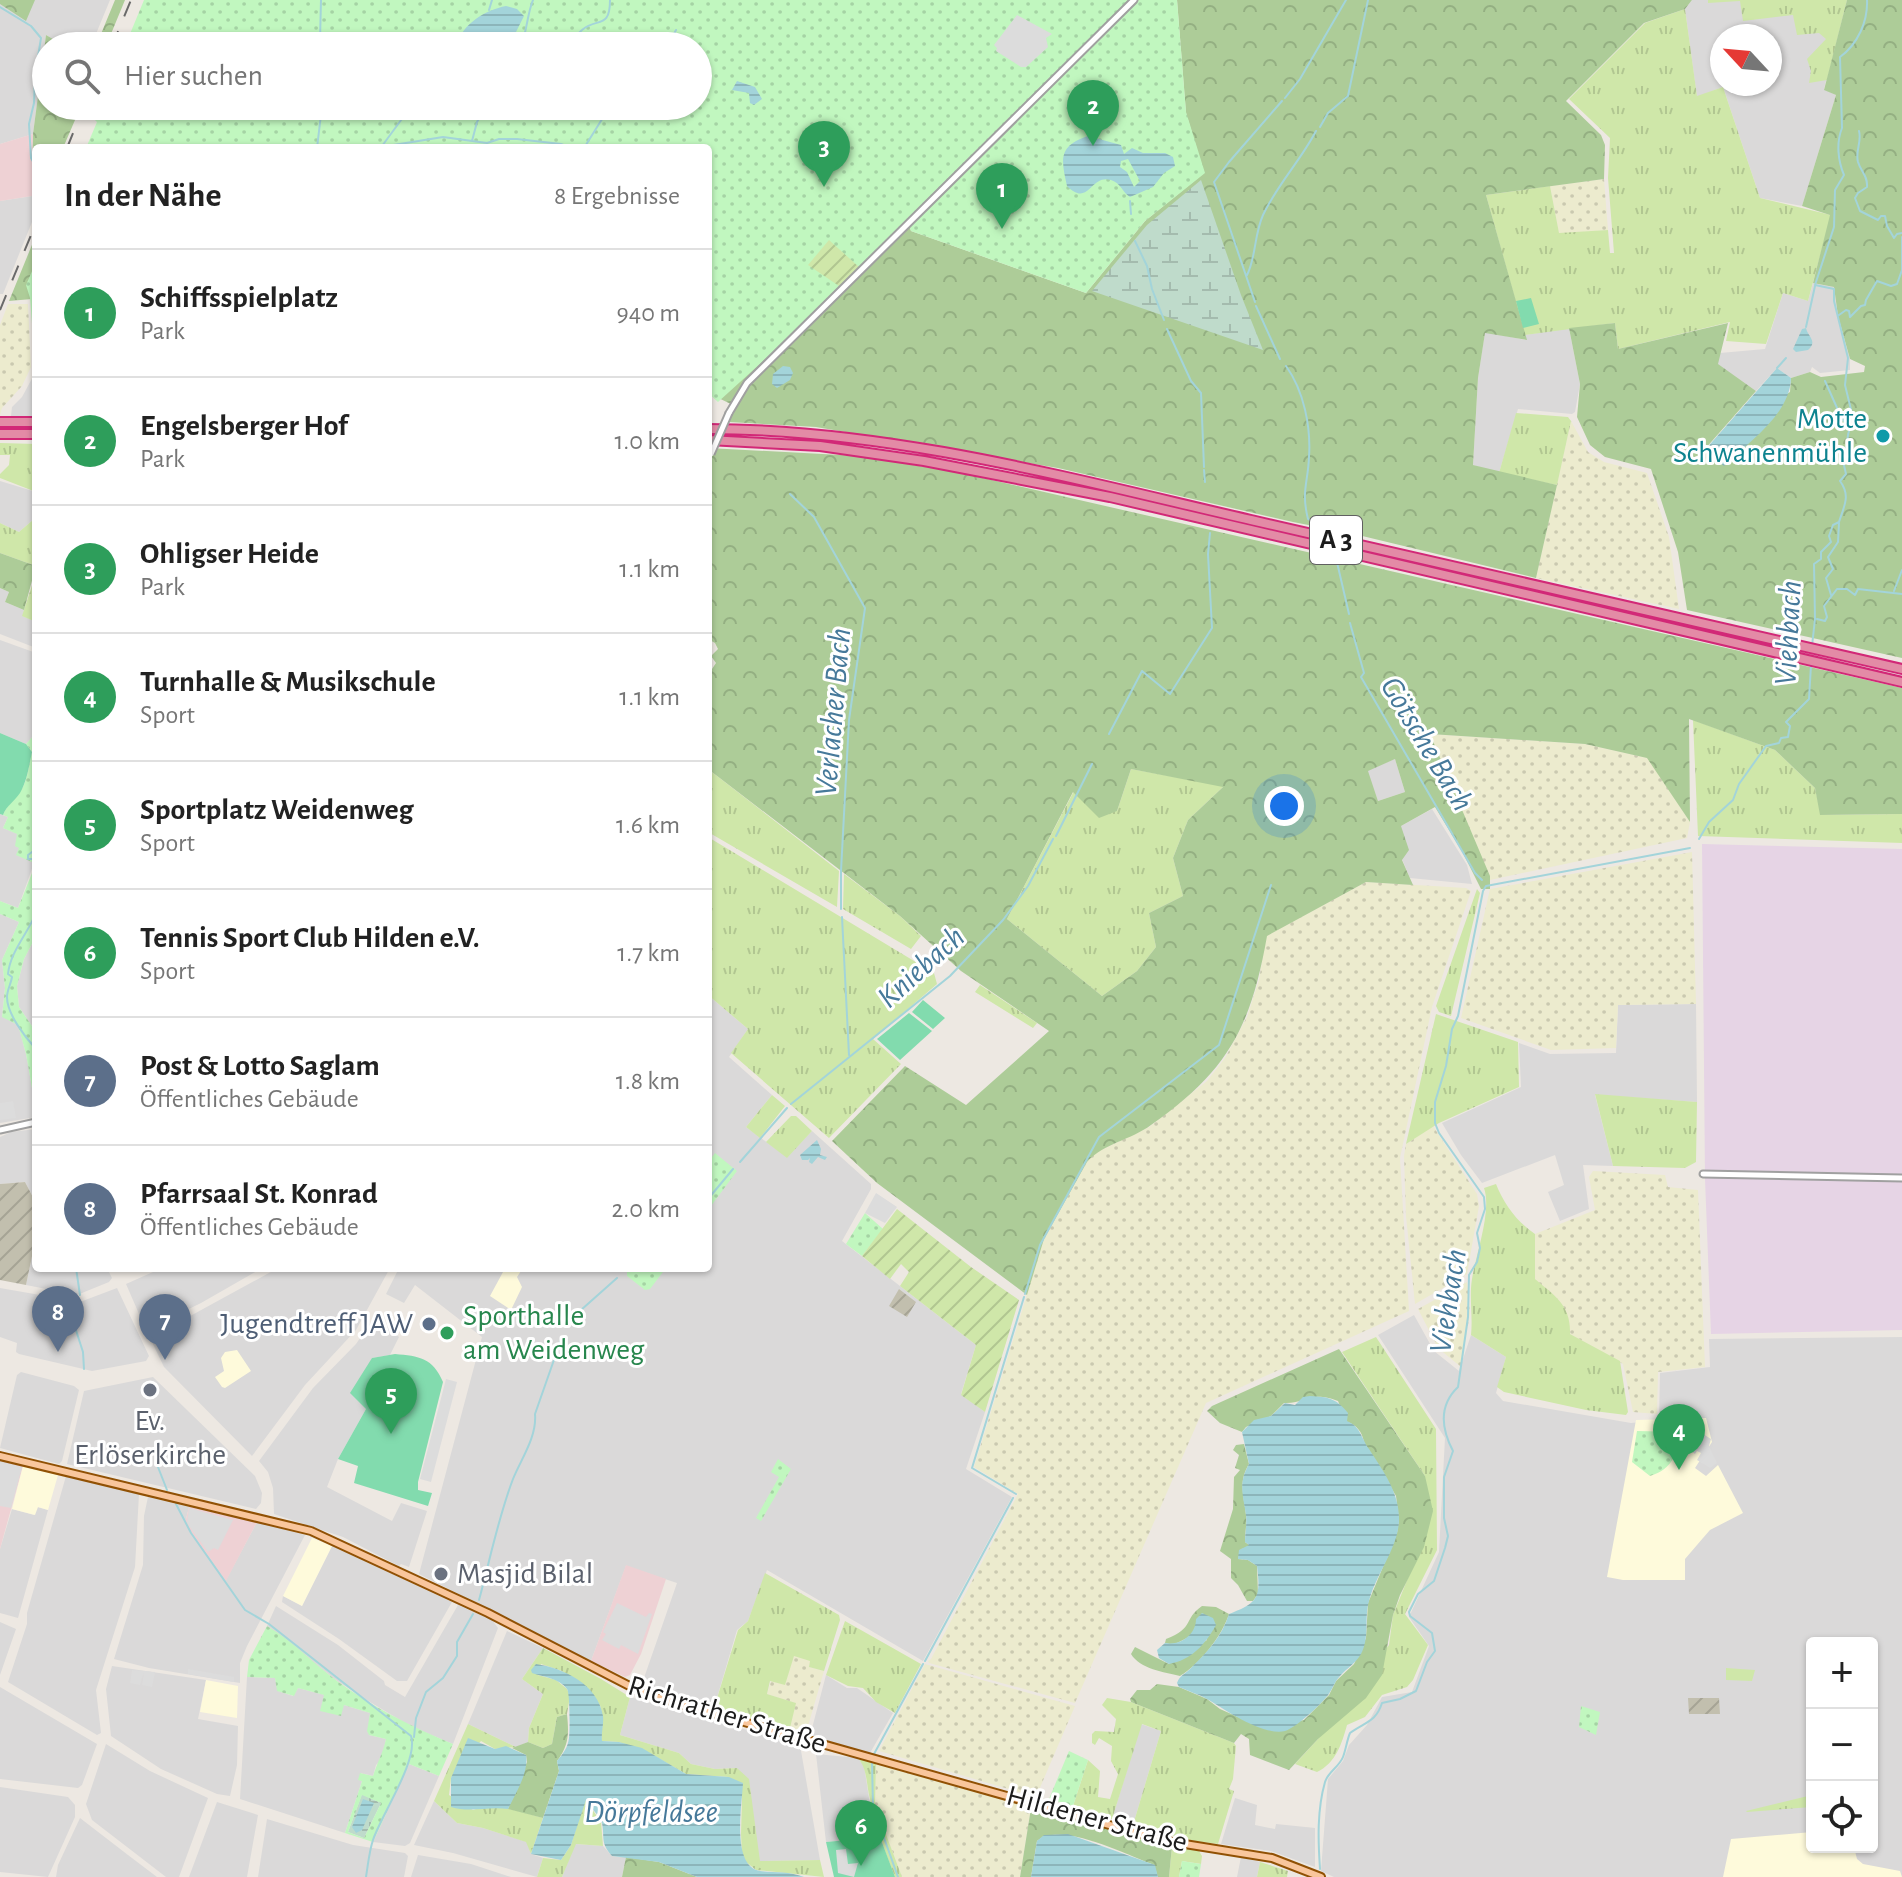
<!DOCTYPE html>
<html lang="de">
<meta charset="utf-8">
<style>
:root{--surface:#fff;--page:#f6f6f6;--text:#222;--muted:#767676;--line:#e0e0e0;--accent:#c3051c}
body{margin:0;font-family:"Alegreya Sans",sans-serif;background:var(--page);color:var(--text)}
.controls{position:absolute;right:24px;bottom:24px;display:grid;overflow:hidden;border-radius:8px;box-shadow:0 2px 6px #0004}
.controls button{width:72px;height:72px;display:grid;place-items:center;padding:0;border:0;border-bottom:2px solid var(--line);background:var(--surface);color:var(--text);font:40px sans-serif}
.compass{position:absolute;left:1710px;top:24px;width:72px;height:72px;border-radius:50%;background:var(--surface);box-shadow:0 2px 6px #0004;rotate:296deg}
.you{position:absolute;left:1284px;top:806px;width:28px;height:28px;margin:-20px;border:6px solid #fff;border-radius:50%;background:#1a73e8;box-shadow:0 0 0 12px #1a73e833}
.badge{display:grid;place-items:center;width:52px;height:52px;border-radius:50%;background:var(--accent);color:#fff;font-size:26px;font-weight:700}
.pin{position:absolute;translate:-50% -66px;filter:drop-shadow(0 2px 4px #0008)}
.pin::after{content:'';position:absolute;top:42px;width:28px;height:24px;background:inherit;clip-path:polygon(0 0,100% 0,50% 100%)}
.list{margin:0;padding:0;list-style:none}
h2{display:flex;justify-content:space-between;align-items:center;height:104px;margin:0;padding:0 32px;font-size:34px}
h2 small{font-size:26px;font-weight:400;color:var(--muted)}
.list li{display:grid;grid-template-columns:52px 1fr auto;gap:24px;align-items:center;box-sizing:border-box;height:128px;padding:0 32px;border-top:2px solid var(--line)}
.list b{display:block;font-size:30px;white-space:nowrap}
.list p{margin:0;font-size:26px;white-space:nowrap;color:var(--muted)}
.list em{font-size:26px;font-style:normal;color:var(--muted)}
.icon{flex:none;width:44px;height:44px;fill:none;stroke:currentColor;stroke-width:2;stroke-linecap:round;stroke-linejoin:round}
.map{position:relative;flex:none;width:1902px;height:1877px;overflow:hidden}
.search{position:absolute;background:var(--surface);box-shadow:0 2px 6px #0004;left:32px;top:32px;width:680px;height:88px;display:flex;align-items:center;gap:20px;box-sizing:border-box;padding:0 28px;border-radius:44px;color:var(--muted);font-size:30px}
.panel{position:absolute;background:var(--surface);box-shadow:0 2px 6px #0004;left:32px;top:144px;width:680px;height:1128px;border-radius:8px}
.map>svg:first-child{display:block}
.residential{fill:#dad9d9;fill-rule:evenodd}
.commercial{fill:#eed1d4}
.industrial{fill:#e6d4e5}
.education{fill:#fefadb}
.construction{fill:url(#construction-furrows)}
.farmland{fill:url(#farmland-dots)}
.grass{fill:url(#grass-tufts)}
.forest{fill:url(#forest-crowns);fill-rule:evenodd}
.wetland{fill:url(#wetland-marsh)}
.park{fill:url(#park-dots);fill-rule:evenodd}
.garden{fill:url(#garden-furrows)}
.pitch{fill:#82dbae}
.parking{fill:#dcdcdc}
.water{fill:url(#water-rules);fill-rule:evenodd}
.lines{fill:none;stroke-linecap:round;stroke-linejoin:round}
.stream{stroke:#a3d4da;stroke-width:2}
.minor-casing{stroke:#a0a0a0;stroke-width:9}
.major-casing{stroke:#915104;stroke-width:10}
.highway-casing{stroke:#d22877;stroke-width:12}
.minor{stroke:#fff;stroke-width:5}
.major{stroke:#f9c69c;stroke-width:6}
.highway{stroke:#e38ba6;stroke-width:8}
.rail{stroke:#6a6a6a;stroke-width:2;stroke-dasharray:16 16;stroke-linecap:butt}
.minor-bridge-casing{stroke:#a0a0a0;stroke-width:9;stroke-linecap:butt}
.minor-bridge{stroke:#fff;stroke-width:5}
.culture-dot{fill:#0f9aa8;stroke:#fff;stroke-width:3}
.service-dot{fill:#5c6f8a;stroke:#fff;stroke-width:3}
.leisure-dot{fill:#2e9e5b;stroke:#fff;stroke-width:3}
.worship-dot{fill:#6b7280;stroke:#fff;stroke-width:3}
.labels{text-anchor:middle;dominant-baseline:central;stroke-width:6;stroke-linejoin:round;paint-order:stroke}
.shield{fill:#fff;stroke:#606060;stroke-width:2}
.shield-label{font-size:28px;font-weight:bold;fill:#1c1c1c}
.culture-label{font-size:30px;fill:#0d838f;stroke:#fff;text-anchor:end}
.leisure-label{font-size:30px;fill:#27864d;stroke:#fff;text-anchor:start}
.service-label{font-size:30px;fill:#4e5e75;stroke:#fff;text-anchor:end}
.worship-label{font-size:30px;fill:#5b616d;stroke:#fff}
.street-label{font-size:30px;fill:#1c1c1c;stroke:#fff}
.water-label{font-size:32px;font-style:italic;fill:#46799a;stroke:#fff}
</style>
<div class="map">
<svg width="1902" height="1877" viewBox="0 0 1902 1877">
<defs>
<pattern id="construction-furrows" width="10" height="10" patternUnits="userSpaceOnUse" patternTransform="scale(2)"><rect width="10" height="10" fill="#c2bfae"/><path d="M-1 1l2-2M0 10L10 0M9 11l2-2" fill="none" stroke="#a6a495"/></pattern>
<pattern id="farmland-dots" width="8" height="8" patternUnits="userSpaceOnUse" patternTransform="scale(2)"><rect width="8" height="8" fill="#ecebce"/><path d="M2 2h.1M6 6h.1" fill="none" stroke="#cac9b0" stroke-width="1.8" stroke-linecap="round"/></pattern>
<pattern id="grass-tufts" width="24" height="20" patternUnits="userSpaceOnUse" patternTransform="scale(2)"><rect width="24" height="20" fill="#cfe7a9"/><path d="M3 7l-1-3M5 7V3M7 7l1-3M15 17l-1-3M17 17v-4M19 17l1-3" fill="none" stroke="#b1c691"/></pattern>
<pattern id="forest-crowns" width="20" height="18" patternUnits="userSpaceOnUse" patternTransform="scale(2)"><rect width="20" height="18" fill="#adcc98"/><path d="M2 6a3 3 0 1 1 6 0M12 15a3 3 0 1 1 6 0" fill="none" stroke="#94af82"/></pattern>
<pattern id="wetland-marsh" width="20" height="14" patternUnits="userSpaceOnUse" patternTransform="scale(2)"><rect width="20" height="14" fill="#bfdbcb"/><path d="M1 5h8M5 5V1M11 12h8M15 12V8" fill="none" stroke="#a4bbae"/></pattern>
<pattern id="park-dots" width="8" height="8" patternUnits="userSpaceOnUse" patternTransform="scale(2)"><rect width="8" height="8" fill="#c1f7bf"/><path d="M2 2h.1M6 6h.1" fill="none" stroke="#a5d3a4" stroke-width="1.8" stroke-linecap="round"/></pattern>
<pattern id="garden-furrows" width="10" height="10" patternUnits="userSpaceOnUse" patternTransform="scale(2)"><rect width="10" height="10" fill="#cfe7a9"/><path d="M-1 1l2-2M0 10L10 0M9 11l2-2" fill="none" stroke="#b1c691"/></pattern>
<pattern id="water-rules" width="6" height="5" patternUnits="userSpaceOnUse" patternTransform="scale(2)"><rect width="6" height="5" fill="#a3d4da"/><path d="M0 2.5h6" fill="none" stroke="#8cb5ba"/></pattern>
</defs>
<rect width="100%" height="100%" fill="#ede8e2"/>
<path class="residential" d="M 0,0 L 110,0 L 91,46 L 65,46 L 46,35 L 33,134 L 0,144 Z
M 1692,0 L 1847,0 L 1824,89 L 1836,95 L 1802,206 L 1760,198 L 1723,87 L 1697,97 L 1685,9 ZM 1722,36 L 1770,36 L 1770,84 L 1722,84 Z
M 32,196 L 36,198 L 36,212 L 3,294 L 0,294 L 0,201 Z
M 1813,283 L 1834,287 L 1838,316 L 1850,359 L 1850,370 L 1820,373 L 1812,367 L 1810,372 L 1791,378 L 1777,368 L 1756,391 L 1717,364 L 1720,353 L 1765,349 L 1783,293 L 1808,301 Z
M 1569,328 L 1580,384 L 1575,412 L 1572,414 L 1518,409 L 1499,473 L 1473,465 L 1478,378 L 1485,332 L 1526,340 L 1525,335 Z
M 35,373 L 36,416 L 11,416 L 12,407 L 22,397 Z
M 0,481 L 36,492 L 34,519 L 19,532 L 0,523 Z
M 0,588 L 9,592 L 5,602 L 24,610 L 23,616 L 36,622 L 36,648 L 0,634 Z
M 0,640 L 36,653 L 36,733 L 26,744 L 0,733 Z
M 1395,759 L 1405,792 L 1378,801 L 1367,770 Z
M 1432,809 L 1467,865 L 1472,884 L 1410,878 L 1402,859 L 1401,826 Z
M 0,814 L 8,817 L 3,828 L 18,834 L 19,847 L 34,863 L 18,908 L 0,901 Z
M 0,914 L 19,922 L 2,960 L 5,988 L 2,1016 L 18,1024 L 26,1054 L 36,1111 L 36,1117 L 0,1123 Z
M 36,936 L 36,1032 L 19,1007 L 17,986 L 24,959 Z
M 708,995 L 748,1029 L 729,1057 L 772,1095 L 746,1127 L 787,1157 L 812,1131 L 871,1184 L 871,1189 L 842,1241 L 976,1345 L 961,1394 L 985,1412 L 966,1469 L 1012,1497 L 923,1661 L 767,1570 L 748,1621 L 737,1630 L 714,1708 L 658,1694 L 643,1687 L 645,1675 L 677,1583 L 626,1566 L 591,1661 L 419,1574 L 482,1337 L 415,1285 L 404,1303 L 386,1294 L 399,1268 L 708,1268 Z
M 1696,1004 L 1697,1102 L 1595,1095 L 1613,1166 L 1583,1165 L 1589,1209 L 1560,1221 L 1548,1192 L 1564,1185 L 1555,1155 L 1482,1183 L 1461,1155 L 1442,1123 L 1521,1087 L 1519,1043 L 1550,1054 L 1616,1053 L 1618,1005 Z
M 36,1129 L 36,1203 L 25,1182 L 0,1184 L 0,1137 L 11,1132 Z
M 36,1237 L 36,1268 L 107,1268 L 112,1278 L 109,1282 L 77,1295 L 26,1285 Z
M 162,1268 L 262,1268 L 201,1303 L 146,1330 L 126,1284 Z
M 278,1268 L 390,1268 L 356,1330 L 305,1385 L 252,1456 L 164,1367 L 150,1338 Z
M 0,1288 L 80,1302 L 117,1288 L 149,1356 L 146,1361 L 92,1371 L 19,1354 L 16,1352 L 17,1343 L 0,1337 Z
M 1414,1315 L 1434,1351 L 1459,1371 L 1471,1335 L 1506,1357 L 1496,1393 L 1503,1401 L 1631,1423 L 1659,1420 L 1660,1373 L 1710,1367 L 1709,1339 L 1902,1337 L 1902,1877 L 1334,1877 L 1321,1871 L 1328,1779 L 1343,1761 L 1349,1745 L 1367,1725 L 1382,1697 L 1412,1692 L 1429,1646 L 1409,1617 L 1439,1552 L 1445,1438 L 1378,1335 ZM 1812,1643 L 1872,1643 L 1872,1847 L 1812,1847 Z
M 375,1316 L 399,1337 L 390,1355 L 372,1358 L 366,1409 L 338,1459 L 327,1487 L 392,1521 L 401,1503 L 427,1511 L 409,1567 L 401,1564 L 399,1566 L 343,1537 L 274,1514 L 273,1488 L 268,1472 L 259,1461 L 313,1388 L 356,1344 Z
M 21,1372 L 74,1386 L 79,1390 L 62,1461 L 59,1464 L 0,1448 L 17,1375 Z
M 153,1377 L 255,1476 L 262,1493 L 261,1503 L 256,1509 L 67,1464 L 84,1391 Z
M 66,1476 L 139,1494 L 135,1567 L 96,1690 L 101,1733 L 97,1735 L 8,1682 L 27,1624 L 27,1613 Z
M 148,1497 L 189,1507 L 185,1523 L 226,1580 L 257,1522 L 305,1535 L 247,1646 L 240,1663 L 240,1683 L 149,1668 L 114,1659 L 143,1565 L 144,1516 Z
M 37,1507 L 48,1510 L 18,1618 L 0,1613 L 0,1549 L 12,1509 L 34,1515 Z
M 332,1546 L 452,1602 L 407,1681 L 397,1681 L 339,1639 L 282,1602 L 283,1596 L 302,1606 Z
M 458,1605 L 492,1620 L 498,1628 L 453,1744 L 410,1726 L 370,1702 L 337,1681 L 267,1626 L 276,1606 L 338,1645 L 384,1681 L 385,1685 L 405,1697 Z
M 0,1622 L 16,1629 L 0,1675 Z
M 507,1631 L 543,1648 L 522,1679 L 543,1694 L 529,1728 L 528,1742 L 516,1747 L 468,1724 Z
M 112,1666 L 206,1680 L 198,1719 L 238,1726 L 237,1765 L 230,1796 L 217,1794 L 161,1769 L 111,1736 L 106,1689 Z
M 826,1675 L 847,1688 L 857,1688 L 893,1713 L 870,1753 L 810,1736 Z
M 247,1677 L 275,1678 L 278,1691 L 293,1696 L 298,1688 L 325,1695 L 321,1710 L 344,1705 L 370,1713 L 369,1735 L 386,1739 L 382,1759 L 376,1765 L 373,1776 L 361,1773 L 362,1781 L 345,1833 L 240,1799 Z
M 0,1687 L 97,1744 L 82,1785 L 78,1788 L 0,1779 Z
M 630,1697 L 800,1745 L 820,1860 L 759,1861 L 737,1768 L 715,1769 L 691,1764 L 679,1753 L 620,1735 Z
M 1141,1724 L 1161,1731 L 1133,1825 L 1112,1819 Z
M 106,1744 L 150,1771 L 208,1798 L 179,1877 L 166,1877 L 92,1820 L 86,1804 Z
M 816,1754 L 858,1758 L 864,1765 L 869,1798 L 880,1837 L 826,1842 Z
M 409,1764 L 439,1776 L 410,1843 L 405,1846 L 373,1842 Z
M 0,1787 L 68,1797 L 75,1805 L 75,1817 L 48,1877 L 0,1872 Z
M 1235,1798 L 1257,1805 L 1255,1825 L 1275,1829 L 1276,1824 L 1315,1828 L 1315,1867 L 1271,1851 L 1221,1844 Z
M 434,1801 L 457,1823 L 483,1828 L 527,1842 L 531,1854 L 543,1858 L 537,1877 L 453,1853 L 414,1845 Z
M 217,1802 L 258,1815 L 247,1877 L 189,1877 Z
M 80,1818 L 128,1855 L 157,1877 L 56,1877 L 58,1865 Z
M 267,1819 L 353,1845 L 405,1853 L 408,1856 L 404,1877 L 258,1877 Z
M 575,1844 L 603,1846 L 612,1856 L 626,1857 L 622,1877 L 562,1877 Z
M 418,1855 L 471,1864 L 511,1877 L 411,1877 Z
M 1241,1857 L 1260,1862 L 1257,1877 L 1237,1877 Z"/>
<path class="commercial" d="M 33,134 L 32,196 L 0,201 L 0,144 Z
M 0,1461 L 23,1466 L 0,1549 Z
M 189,1507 L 257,1522 L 226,1581 L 185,1523 Z
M 626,1565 L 666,1579 L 641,1654 L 630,1675 L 625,1677 L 591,1661 Z"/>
<path class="industrial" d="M 1702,844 L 1902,849 L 1902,1330 L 1711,1334 L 1705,1179 Z"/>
<path class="education" d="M 496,1268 L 523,1268 L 517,1277 L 522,1287 L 511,1310 L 490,1296 L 503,1272 Z
M 237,1350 L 251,1371 L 225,1388 L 222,1387 L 215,1377 L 224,1371 L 221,1358 L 225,1352 Z
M 1706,1418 L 1712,1442 L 1695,1468 L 1706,1476 L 1718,1465 L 1743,1513 L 1710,1530 L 1703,1538 L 1685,1559 L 1685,1580 L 1623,1580 L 1607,1577 L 1636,1420 Z
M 23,1466 L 58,1475 L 48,1510 L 38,1507 L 35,1515 L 12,1509 Z
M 312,1538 L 332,1546 L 302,1606 L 283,1596 Z
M 206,1680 L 238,1686 L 237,1718 L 200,1712 Z
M 1812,1832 L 1812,1847 L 1854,1847 L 1857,1859 L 1863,1864 L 1900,1871 L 1902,1877 L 1723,1877 L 1731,1839 Z"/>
<path class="construction" d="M 25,1182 L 36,1203 L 36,1237 L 26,1285 L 0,1280 L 0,1184 Z
M 899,1289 L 916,1302 L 907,1317 L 889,1306 Z
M 1688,1698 L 1719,1698 L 1720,1714 L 1689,1714 Z"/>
<path class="farmland" d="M 1604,179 L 1608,230 L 1559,234 L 1550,186 Z
M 8,304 L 28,304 L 31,367 L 22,386 L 2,408 L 0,415 L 0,325 Z
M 1571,421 L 1588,452 L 1604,462 L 1647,473 L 1669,537 L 1679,609 L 1536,578 Z
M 1429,734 L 1585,744 L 1648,758 L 1690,822 L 1687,838 L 1490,880 Z
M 1692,852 L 1696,1004 L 1618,1005 L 1616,1048 L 1551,1050 L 1461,1018 L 1490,889 Z
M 1366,882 L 1466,888 L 1471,891 L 1432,1007 L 1400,1158 L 1409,1311 L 1206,1403 L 1075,1703 L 929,1663 L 928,1661 L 931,1659 L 1018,1494 L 974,1467 L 1044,1239 L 1087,1162 L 1095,1153 L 1149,1127 L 1207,1081 L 1225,1058 L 1247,1017 L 1259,980 L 1266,936 Z
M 1433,1126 L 1477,1194 L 1479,1206 L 1467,1274 L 1415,1304 L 1406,1216 L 1404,1156 L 1406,1144 Z
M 1593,1171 L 1665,1175 L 1668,1187 L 1698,1190 L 1705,1367 L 1658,1372 L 1657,1414 L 1633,1412 L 1623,1364 L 1570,1334 L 1535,1279 L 1535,1234 L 1595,1210 L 1589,1177 Z
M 1467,1282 L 1470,1313 L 1461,1367 L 1438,1348 L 1418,1309 Z
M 794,1655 L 811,1661 L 809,1667 L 824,1671 L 806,1733 L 790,1728 L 795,1703 L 767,1694 L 771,1681 L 785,1684 Z
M 925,1664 L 1075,1706 L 1036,1797 L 879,1751 Z
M 876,1763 L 1023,1803 L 1031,1808 L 1020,1877 L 902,1877 L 875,1805 Z"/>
<path class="grass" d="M 1708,0 L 1847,0 L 1827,80 L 1809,83 L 1811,71 L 1807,59 L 1826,39 L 1819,33 L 1797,35 L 1793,15 L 1743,21 L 1740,1 L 1708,3 Z
M 1685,9 L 1697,96 L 1723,87 L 1760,198 L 1831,215 L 1808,301 L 1783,293 L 1766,344 L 1726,341 L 1730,322 L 1618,349 L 1615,323 L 1525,335 L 1486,195 L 1550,186 L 1559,233 L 1608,230 L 1610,253 L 1614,253 L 1608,178 L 1610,138 L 1569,99 L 1645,23 Z
M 1516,413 L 1568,417 L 1571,421 L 1557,485 L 1499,473 Z
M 0,443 L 36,444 L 36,492 L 0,478 L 0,474 L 9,465 L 10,455 L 0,455 Z
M 36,512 L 36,566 L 0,553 L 0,523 L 19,532 L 34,519 Z
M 36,573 L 36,622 L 22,616 Z
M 1693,720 L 1775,750 L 1815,788 L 1821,815 L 1902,814 L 1902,843 L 1698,836 Z
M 708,769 L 839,871 L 837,907 L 708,832 Z
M 1131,769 L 1224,786 L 1188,820 L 1173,858 L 1183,896 L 1149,913 L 1156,947 L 1137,971 L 1102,996 L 1007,919 L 1074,791 L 1117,811 Z
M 708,837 L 934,973 L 937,984 L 873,1039 L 901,1064 L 829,1138 L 731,1053 L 748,1029 L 708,995 Z
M 844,874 L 900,916 L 921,936 L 911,949 L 843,909 Z
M 1477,889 L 1480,893 L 1451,1016 L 1439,1012 L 1436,1006 Z
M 980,985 L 1037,1023 L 1033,1028 L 975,992 Z
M 1436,1014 L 1518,1042 L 1519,1087 L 1439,1123 L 1406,1144 Z
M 1595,1094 L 1697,1102 L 1696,1162 L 1685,1168 L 1613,1166 Z
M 772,1095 L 785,1106 L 760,1138 L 746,1127 Z
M 791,1116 L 796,1116 L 812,1131 L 787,1158 L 766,1142 Z
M 1496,1184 C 1504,1204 1516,1221 1535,1234 L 1535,1279 C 1555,1296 1571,1305 1570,1334 L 1620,1361 L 1628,1412 L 1626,1415 L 1586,1410 L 1504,1392 L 1497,1387 L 1506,1357 L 1471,1335 C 1473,1317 1469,1297 1472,1279 C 1476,1253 1492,1211 1484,1188 Z
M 1376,1337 L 1436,1429 L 1437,1550 L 1405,1614 L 1428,1645 L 1413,1680 L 1407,1687 L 1382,1695 L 1365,1717 L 1347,1725 C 1342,1743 1336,1763 1317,1772 L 1295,1764 L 1318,1739 L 1389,1645 L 1393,1615 L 1410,1573 L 1425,1476 L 1342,1352 Z
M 765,1573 L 839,1615 L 840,1620 L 824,1671 L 809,1667 L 810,1661 L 794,1656 L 785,1685 L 770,1681 L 767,1694 L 796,1703 L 790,1728 L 714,1708 L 738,1630 L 748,1621 Z
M 845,1621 L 921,1664 L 895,1713 L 876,1702 L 863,1688 L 848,1686 L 826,1675 Z
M 543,1648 L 601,1679 L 630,1697 L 620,1735 L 679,1753 L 691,1764 L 715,1769 L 737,1768 L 749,1779 L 760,1861 L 820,1860 L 824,1877 L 756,1870 L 746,1862 L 742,1854 L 741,1834 L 742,1798 L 729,1777 L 686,1774 L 653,1755 L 619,1742 L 601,1741 L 603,1718 L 600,1705 L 562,1671 L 541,1664 L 538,1675 L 556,1680 L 567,1689 L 570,1696 L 567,1714 L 557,1717 L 552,1744 L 543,1748 L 528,1742 L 529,1728 L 543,1694 L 522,1679 Z
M 1726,1668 L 1755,1670 L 1752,1681 L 1726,1680 Z
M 1107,1698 L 1131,1702 L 1234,1743 L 1236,1746 L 1233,1779 L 1229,1789 L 1234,1791 L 1218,1844 L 1194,1841 L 1133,1825 L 1161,1731 L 1142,1724 L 1112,1819 L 1073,1806 L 1088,1760 L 1100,1771 L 1098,1797 L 1110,1799 L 1118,1774 L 1111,1761 L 1112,1746 L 1099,1738 L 1095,1745 L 1092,1743 L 1092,1734 L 1095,1731 L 1114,1732 L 1116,1719 L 1102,1705 Z
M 468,1724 L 516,1747 L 495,1749 L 481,1741 L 455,1771 L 451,1778 L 449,1795 L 473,1810 C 496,1802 520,1812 543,1818 L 531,1854 L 526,1842 L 483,1828 L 457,1823 L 434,1801 Z
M 858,1758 L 876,1763 L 875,1805 L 902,1877 L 895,1877 C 885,1852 876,1826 870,1799 C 866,1785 868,1770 858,1758 Z
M 1812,1795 L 1812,1807 L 1747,1812 L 1746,1811 Z
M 585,1799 L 601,1822 L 603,1846 L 576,1844 L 562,1877 L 537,1877 L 543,1858 L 561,1860 L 571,1845 Z
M 1172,1846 L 1199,1851 L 1202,1856 L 1201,1864 L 1182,1861 L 1179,1877 L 1169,1877 Z
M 1260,1862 L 1288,1871 L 1287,1877 L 1257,1877 Z"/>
<path class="forest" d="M 0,0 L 35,0 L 26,21 L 0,4 Z
M 115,0 L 125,0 L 106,46 L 96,46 Z
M 925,0 L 1139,0 L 909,225 L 911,231 L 1086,293 L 1145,221 L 1204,173 L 1186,113 L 1177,0 L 1692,0 L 1685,9 L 1644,23 L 1566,101 L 1601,135 L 1605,145 L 1604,179 L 1486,195 L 1527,340 L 1485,333 L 1478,378 L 1473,465 L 1557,485 L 1536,578 L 1354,534 L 1293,522 L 1058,468 L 816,427 L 729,422 L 735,406 L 708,393 L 708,197 Z
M 1847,0 L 1902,0 L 1902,658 L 1687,610 L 1678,552 L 1651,469 L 1605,457 L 1590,445 L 1577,417 L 1580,384 L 1569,328 L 1615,323 L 1618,349 L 1728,323 L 1718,364 L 1756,391 L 1705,449 L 1790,392 L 1791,378 L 1810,372 L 1821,377 L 1864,372 L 1865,366 L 1850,359 L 1838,316 L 1834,287 L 1813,283 L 1830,215 L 1802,206 L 1836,95 L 1824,90 Z
M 46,35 L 65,46 L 46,46 L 46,106 L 81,106 L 63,148 L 36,148 L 36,198 L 32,196 L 33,134 Z
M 36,235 L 36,266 L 32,299 L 9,301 Z
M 708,448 L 860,456 L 961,473 L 1902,688 L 1902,814 L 1820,815 L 1815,788 L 1775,750 L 1689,719 L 1690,822 L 1647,758 L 1585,744 L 1430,734 L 1490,876 L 1490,889 L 1481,889 L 1463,853 L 1435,807 L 1401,826 L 1409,850 L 1402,860 L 1413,885 L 1366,882 L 1267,936 C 1251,1027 1228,1071 1151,1125 C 1131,1140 1104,1143 1087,1162 L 1044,1239 L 1027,1295 L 877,1183 L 832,1141 L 905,1066 L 966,1105 L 1049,1031 L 961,971 L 900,916 L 708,769 L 708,671 L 710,672 L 716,663 L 711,656 L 718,649 L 715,643 L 708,639 ZM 1395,759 L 1405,792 L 1378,801 L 1368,771 ZM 1131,769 L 1223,787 L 1188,820 L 1173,858 L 1183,896 L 1149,913 L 1156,947 L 1137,971 L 1102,996 L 1007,919 L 1073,792 L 1099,818 L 1117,811 Z
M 0,553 L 36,566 L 24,610 L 5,602 L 9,592 L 0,588 Z
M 1339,1349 L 1425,1476 L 1433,1511 L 1424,1547 L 1400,1595 L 1393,1615 L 1382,1675 L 1366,1698 L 1318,1739 L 1289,1770 L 1250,1755 L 1249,1739 L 1241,1734 L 1234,1743 L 1131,1702 L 1130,1699 L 1137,1690 L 1150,1690 L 1157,1684 L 1179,1687 L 1207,1699 L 1220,1709 L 1263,1728 L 1304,1720 L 1329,1695 L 1336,1681 L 1354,1664 L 1366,1638 L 1368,1603 L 1397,1533 L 1399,1520 L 1396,1496 L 1364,1442 C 1362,1432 1357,1425 1347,1422 L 1338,1401 C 1310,1390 1306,1404 1284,1403 L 1271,1416 L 1246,1427 L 1242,1432 L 1220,1423 L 1207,1411 L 1212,1406 Z
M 1244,1444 L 1249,1464 C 1238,1482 1244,1496 1246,1515 C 1247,1524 1245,1533 1245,1542 L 1249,1545 L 1249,1548 L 1241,1549 L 1238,1559 L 1248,1560 L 1257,1566 L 1258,1594 L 1253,1601 L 1247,1601 L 1238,1585 L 1231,1578 L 1231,1559 L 1220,1551 L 1233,1509 L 1234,1477 L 1240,1470 L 1235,1468 L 1239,1455 L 1233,1450 L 1236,1445 Z
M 1202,1606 L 1216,1607 L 1229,1614 C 1222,1636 1199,1665 1180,1676 C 1164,1672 1140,1669 1131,1654 L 1135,1647 L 1169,1664 L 1207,1640 L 1197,1624 L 1191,1636 L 1173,1645 L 1165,1643 L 1166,1639 C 1195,1628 1183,1619 1202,1606 Z
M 567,1714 C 569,1734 569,1745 557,1761 L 559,1771 L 543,1818 L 508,1809 L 527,1762 L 526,1755 L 512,1748 L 528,1742 L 543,1748 L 552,1744 L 557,1717 Z
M 1031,1808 L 1050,1811 L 1172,1846 L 1169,1877 L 1158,1877 L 1154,1865 C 1127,1855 1061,1821 1037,1841 L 1031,1877 L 1020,1877 Z
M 626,1857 L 659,1862 L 697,1877 L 622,1877 Z"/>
<path class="wetland" d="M 1201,180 L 1241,295 L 1263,350 L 1092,291 L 1147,225 Z
M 362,1794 L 381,1803 L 364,1838 L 348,1832 Z"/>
<path class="park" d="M 144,0 L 1128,0 L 794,333 L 718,402 L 708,393 L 708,148 L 86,148 L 97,122 L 94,119 L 100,106 L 698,106 L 698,46 L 125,46 Z
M 1139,0 L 1177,0 L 1186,112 L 1205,173 L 1145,221 L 1086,293 L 911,231 L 909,225 Z
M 36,262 L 36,375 L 30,298 L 26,285 Z
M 36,733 L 36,936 L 24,959 L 17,986 L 19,1007 L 36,1032 L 36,1111 L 26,1054 L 18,1025 L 2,1017 L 5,988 L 2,960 L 19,922 L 0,914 L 0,901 L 18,908 L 34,868 L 34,863 L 16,855 L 19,848 L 15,846 L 17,834 L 3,828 L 8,817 L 3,815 C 8,803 17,798 23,787 C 28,777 29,764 32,752 L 26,744 Z
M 715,1153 L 737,1171 L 708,1210 L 708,1162 Z
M 865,1213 L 883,1229 L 862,1256 L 846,1244 Z
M 627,1268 L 666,1268 L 650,1289 L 645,1290 L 627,1276 Z
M 1637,1431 L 1680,1432 C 1677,1454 1673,1469 1650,1476 L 1632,1462 Z
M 778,1459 L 791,1469 L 761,1521 L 756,1518 L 779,1477 L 771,1472 Z
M 267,1626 C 293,1641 313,1663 337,1681 C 373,1707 412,1727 453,1744 L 439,1776 L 409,1764 L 373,1842 L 345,1833 L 362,1781 L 358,1780 L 360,1773 L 373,1776 C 377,1763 383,1753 386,1739 L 369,1735 L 367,1731 L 370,1713 L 344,1705 L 341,1716 L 320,1711 L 324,1695 L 298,1688 L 294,1696 L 277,1691 L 275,1678 L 247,1677 L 249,1660 ZM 362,1795 L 381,1803 L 364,1838 L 348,1832 Z
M 1581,1706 L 1600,1712 L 1596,1735 L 1579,1727 Z
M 1069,1751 L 1088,1760 L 1073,1806 L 1049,1799 Z
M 1182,1861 L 1201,1864 L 1199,1877 L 1179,1877 Z"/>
<path class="garden" d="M 829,240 L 859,267 L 839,286 L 808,265 Z
M 897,1209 L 971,1267 L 1019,1300 L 985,1412 L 961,1395 L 976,1345 L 900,1286 L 909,1272 L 901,1264 L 890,1279 L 862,1256 Z"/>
<path class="pitch" d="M 1531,298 L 1539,324 L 1523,328 L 1516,301 Z
M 0,733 L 26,744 L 32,752 C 29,766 27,781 20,793 C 14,802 7,805 3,815 L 0,814 Z
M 923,1000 L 945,1018 L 933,1029 L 912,1012 Z
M 909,1013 L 932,1031 L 900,1060 L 877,1039 Z
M 395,1354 C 419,1356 433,1358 443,1382 L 418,1482 L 418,1490 L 432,1493 L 428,1506 L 354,1483 L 358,1466 L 338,1459 L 366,1409 L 350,1393 L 372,1358 Z
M 880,1837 L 895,1877 L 834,1877 L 826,1842 Z"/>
<path class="parking" d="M 1017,15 L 1052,34 L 1046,38 L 1048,47 L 1026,67 L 1021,67 L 996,51 L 997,48 L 994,45 Z
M 13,1101 L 16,1118 L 0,1120 L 0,1103 Z
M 876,1193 L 897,1207 L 885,1223 L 865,1213 Z
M 446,1379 L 457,1382 L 431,1482 L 420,1479 Z
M 1703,1434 L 1711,1439 L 1709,1446 L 1717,1463 L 1710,1468 L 1697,1460 L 1701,1453 L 1697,1451 L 1695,1454 L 1684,1446 L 1689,1438 L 1698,1443 Z
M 0,1461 L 22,1467 L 11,1508 L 0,1506 Z
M 189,1508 L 233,1520 L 218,1550 L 214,1548 L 208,1552 L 187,1523 Z
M 617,1603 L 646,1617 L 649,1613 L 652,1614 L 638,1654 L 621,1645 L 619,1649 L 602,1640 L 606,1634 L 603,1632 Z
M 188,1669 L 234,1677 L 234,1682 L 188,1674 Z
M 132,1670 L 155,1672 L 152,1687 L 142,1685 L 144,1672 L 140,1685 L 130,1683 Z
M 846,1849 L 848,1864 L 858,1863 L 854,1877 L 838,1873 L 836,1850 Z"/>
<path class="water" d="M 506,6 L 517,9 L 524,16 L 509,46 L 457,46 C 461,24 486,10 506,6 Z
M 737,81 L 755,87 L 762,99 L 754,105 L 750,103 L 749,93 L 732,90 Z
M 1088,136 L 1121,145 L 1124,154 L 1132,148 L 1143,153 L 1165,153 L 1173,157 L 1175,166 L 1164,173 L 1153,187 L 1130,197 C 1122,192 1121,183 1111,180 C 1090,174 1089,208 1067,186 C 1061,159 1058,146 1088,136 ZM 1128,159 L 1140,181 L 1134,187 L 1127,172 L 1120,167 L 1121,161 Z
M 1806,328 C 1808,337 1818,341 1808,350 L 1796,352 L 1793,349 L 1802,329 Z
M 783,366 L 790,367 L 793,373 L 790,380 L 777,388 L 772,384 L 773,374 Z
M 1777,368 L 1791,378 C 1790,415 1748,442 1724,466 L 1705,450 Z
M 817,1140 L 821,1149 L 820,1155 L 827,1157 L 825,1160 L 818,1157 L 812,1164 L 809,1162 L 810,1158 L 808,1160 L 802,1160 L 800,1155 Z
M 1310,1396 C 1328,1397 1336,1398 1348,1413 L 1347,1421 C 1361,1427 1361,1438 1369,1449 C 1383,1471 1400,1493 1399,1521 C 1398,1548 1376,1574 1369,1601 C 1364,1618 1370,1638 1361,1654 C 1355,1664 1347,1668 1340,1676 C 1335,1681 1334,1686 1330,1692 C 1325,1701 1296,1728 1285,1731 C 1262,1736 1226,1710 1207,1699 C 1198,1694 1188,1691 1179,1687 L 1177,1683 C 1180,1675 1184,1675 1190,1669 C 1206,1653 1222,1637 1229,1614 C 1258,1603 1261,1598 1257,1566 L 1248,1560 L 1238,1559 L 1239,1550 L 1249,1545 L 1245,1542 C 1245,1534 1247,1524 1246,1515 C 1243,1495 1238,1483 1249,1464 L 1242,1432 L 1254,1420 L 1271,1416 L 1285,1403 L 1295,1405 L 1303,1397 Z
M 1202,1613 L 1213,1618 L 1216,1625 C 1205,1645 1191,1660 1169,1664 L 1159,1658 L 1157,1650 L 1165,1643 C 1180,1646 1196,1635 1196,1619 Z
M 536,1664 C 563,1668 598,1684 603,1716 C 604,1724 601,1733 602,1741 L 619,1742 L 642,1748 L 686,1774 L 729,1777 L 743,1783 C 742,1805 731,1866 760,1871 C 775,1873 789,1871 804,1877 L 697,1877 L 659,1862 L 612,1856 C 600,1842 605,1839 602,1823 C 599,1814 590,1808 586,1800 L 571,1845 L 561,1860 L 531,1854 L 559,1771 L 557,1761 C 563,1754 568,1747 569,1738 C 570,1732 570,1692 567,1689 C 559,1678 544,1677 532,1673 L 531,1670 Z
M 468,1738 L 495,1749 L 506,1746 L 526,1755 C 529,1772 516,1793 508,1809 C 488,1806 470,1813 451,1807 L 451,1778 Z
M 363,1799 L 374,1803 L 362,1830 L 356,1833 L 352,1827 Z
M 1068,1834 L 1155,1865 L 1158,1877 L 1031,1877 L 1037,1841 L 1044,1835 Z"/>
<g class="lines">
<path class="stream" d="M 321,0 L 320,40 L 323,46
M 0,7 L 31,26 L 41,38 L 35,75 L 34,103 L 29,124 L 31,158 L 36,167
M 489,10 L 492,0
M 521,46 C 527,31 527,15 533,0
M 570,46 C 573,41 577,34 582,30 C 597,17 610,30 610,0
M 668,46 L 676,30
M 1285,98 L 1300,79 L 1346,0
M 1320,127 L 1328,113 L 1348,96 L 1368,0
M 1859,131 C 1862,142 1855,151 1858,162 C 1861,172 1868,176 1867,187 L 1858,193 L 1855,198 L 1860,211 L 1878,220 L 1881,216 L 1885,216 L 1887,226 L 1894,238 L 1897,234 L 1902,233
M 472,141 L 477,122 L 486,106
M 382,146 L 407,112 L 417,106
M 317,148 L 322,106
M 375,148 L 443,137 L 487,143 L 499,139 L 517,139 L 561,144 L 571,148
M 584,148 L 604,116 L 616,106
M 1130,201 L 1131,214
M 1135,241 L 1147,266 L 1152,289 L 1164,320
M 1247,275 C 1256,258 1254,235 1263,215 C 1277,185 1301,160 1316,131
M 1255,302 L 1214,182 L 1229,162 L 1282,101
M 1256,306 L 1280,359
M 1839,315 L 1846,310 L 1849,311 L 1850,317 L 1861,306 L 1865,305 L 1866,300 L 1877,281 L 1891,286 L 1897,284 L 1902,270 L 1902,237
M 1806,327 L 1815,286
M 1167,329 L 1191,381 L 1201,393 L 1204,467
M 1286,366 C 1304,391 1311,427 1309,457 C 1308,483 1301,491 1308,519 L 1317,524 L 1341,532
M 1777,368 L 1786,358
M 1825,381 L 1842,419 L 1850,427
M 1204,470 L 1205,482
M 790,494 L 814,517 L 865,608 L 849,720 L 841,871 L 841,909
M 1336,558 L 1349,614
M 1894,591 L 1902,570
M 1831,595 L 1826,578 L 1833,569 L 1828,557 L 1838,542 L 1839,523
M 1817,619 L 1825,621 L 1827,617 L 1824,606 L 1837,589 L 1847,589 L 1855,595 L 1858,589 L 1902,594
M 1350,623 L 1364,673 L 1361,677 L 1475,873 L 1482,880
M 1812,646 L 1815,619 L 1814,564 L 1821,559 L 1821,552 L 1831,542 L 1829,536 L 1833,525 L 1839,522 C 1844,506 1851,496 1840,481 L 1846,474 L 1843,461 C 1852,448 1842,437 1854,422 L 1845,385 L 1848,358 L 1834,301 L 1834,289 L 1815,285 L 1834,227 L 1835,190 L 1844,175 C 1838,161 1836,143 1842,128 L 1840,57 C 1858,44 1868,21 1867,0
M 36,680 L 36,688
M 1109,734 L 1142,671 L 1170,694 L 1212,628 L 1208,554 L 1210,533
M 36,768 L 33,779 L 36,782
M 1056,836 L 1092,764
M 1699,839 L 1709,822 L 1733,800 L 1739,784 L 1766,746 L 1779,743 L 1781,738 L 1788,737 L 1790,726 L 1786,722 L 1809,699 L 1811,665
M 36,849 L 28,855 L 28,859 L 36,859
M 36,883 L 36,891
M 36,903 L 36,911
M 36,913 C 28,933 10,952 8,974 L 12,977 C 11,984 7,990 7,997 C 7,1014 25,1037 36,1049
M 842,917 L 849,1055
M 791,1104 L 950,976 L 1003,920 L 1028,886 L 1053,839
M 740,1162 L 787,1108
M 708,1199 L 733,1169
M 76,1268 L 80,1295
M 630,1269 L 631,1268
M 1025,1294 L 1040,1245 L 1099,1137 L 1219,1045 L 1271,885
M 79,1302 L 73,1321 L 83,1352 L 84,1369
M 569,1325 L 581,1310 L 617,1278
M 156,1462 L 167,1490
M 1016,1494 L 972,1468 L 1024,1297
M 176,1504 L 191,1533 L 245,1610 L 269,1624 L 411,1736 C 419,1760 381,1815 373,1840 C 369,1852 368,1865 366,1877
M 479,1600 C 490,1560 498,1518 513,1479 C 521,1459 537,1437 535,1414 L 562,1337
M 925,1661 L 1013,1498
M 414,1737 L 416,1718 L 426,1692 L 443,1678 L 457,1656 L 457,1642 L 473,1614
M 874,1754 L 923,1664
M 872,1763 L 873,1807 L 898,1877
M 1320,1869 C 1318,1840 1317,1810 1325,1782 C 1328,1772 1339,1767 1343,1757 C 1346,1749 1347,1740 1350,1733 C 1365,1722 1376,1722 1382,1703 L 1400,1699 L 1416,1691 L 1427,1662 L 1435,1651 L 1432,1633 L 1410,1616 L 1409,1612 L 1418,1594 L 1434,1581 L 1445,1548 L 1448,1536 L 1444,1518 L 1444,1477 L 1453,1451 C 1442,1430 1438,1406 1458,1387 L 1468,1317 L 1469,1275 L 1477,1262 L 1480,1248 L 1477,1233 L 1485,1209 L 1484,1197 L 1439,1133 L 1435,1123 L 1435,1102 L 1446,1066 L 1452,1029 L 1458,1016 L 1483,891 L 1486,886 L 1690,848"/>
<defs>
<path id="minor" d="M 729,413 L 747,383 L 1134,0
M 0,1130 L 36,1122
M 1703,1174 L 1902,1178"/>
<path id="major" d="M 0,1456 L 311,1531 L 488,1613 L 645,1694 L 1166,1841 L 1272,1858 L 1321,1877"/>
<path id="highway" d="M 0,422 L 36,422
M 708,429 C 892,429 1073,479 1251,520 C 1468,570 1685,620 1902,669
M 0,434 L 36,434
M 708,440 L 820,446 L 924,461 L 1110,497 L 1902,682"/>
</defs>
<use href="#minor" class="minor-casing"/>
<use href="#major" class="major-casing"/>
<use href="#highway" class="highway-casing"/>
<use href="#minor" class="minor"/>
<use href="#major" class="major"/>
<use href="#highway" class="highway"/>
<path class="rail" d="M 112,46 L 131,0
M 67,148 L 84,106
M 0,310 L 36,223"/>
<defs>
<path id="minor-bridge" d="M 711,454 L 729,413"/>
</defs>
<use href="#minor-bridge" class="minor-bridge-casing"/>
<use href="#minor-bridge" class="minor-bridge"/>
</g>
<circle class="culture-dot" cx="1883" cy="436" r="8"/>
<circle class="service-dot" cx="429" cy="1324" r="8"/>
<circle class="leisure-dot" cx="447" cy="1333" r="8"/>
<g class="worship-dot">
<circle cx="150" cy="1390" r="8"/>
<circle cx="441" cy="1574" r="8"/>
</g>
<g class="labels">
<rect class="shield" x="1310" y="516" width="52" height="48" rx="6"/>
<g class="shield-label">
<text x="1336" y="540">A 3</text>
</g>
<g class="culture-label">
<text x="1867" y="419">Motte<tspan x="1867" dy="34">Schwanenmühle</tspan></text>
</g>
<g class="leisure-label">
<text x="463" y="1316">Sporthalle<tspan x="463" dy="34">am Weidenweg</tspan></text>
</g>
<g class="service-label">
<text x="413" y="1324">Jugendtreff JAW</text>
</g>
<g class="worship-label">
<text x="150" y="1421">Ev.<tspan x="150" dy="34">Erlöserkirche</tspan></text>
<text x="457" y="1574" text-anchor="start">Masjid Bilal</text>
</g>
<g class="street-label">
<text transform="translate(727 1715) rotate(17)">Richrather Straße</text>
<text transform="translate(1097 1819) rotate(15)">Hildener Straße</text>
</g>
<g class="water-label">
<text transform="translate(1788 633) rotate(-87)">Viehbach</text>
<text transform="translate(833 712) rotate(-85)">Verlacher Bach</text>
<text transform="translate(1427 744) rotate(59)">Götsche Bach</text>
<text transform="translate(921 967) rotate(-42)">Kniebach</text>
<text transform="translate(1448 1301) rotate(-81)">Viehbach</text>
<text x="651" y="1812">Dörpfeldsee</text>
</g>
</g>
</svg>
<div class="controls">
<button>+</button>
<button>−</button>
<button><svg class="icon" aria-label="locate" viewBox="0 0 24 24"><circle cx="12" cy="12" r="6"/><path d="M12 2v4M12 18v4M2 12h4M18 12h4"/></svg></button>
</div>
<svg class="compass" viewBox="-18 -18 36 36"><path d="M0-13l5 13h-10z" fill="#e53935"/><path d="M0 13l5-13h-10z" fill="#767676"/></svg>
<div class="you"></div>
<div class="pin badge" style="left:1002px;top:229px;background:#2e9e5b">1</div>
<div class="pin badge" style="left:1093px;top:146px;background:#2e9e5b">2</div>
<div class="pin badge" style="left:824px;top:187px;background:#2e9e5b">3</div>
<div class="pin badge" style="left:1679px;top:1470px;background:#2e9e5b">4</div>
<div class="pin badge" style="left:391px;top:1434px;background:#2e9e5b">5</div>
<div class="pin badge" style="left:861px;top:1866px;background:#2e9e5b">6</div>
<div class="pin badge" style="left:165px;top:1360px;background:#5c6f8a">7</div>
<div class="pin badge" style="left:58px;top:1352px;background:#5c6f8a">8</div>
<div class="search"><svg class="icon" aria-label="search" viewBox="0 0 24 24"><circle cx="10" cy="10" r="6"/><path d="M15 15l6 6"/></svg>Hier suchen</div>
<section class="panel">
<h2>In der Nähe<small>8 Ergebnisse</small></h2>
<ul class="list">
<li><span class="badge" style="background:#2e9e5b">1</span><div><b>Schiffsspielplatz</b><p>Park</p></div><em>940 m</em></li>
<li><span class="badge" style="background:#2e9e5b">2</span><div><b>Engelsberger Hof</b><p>Park</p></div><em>1.0 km</em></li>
<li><span class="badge" style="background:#2e9e5b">3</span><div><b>Ohligser Heide</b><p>Park</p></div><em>1.1 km</em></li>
<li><span class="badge" style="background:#2e9e5b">4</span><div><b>Turnhalle &amp; Musikschule</b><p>Sport</p></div><em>1.1 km</em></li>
<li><span class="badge" style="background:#2e9e5b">5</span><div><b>Sportplatz Weidenweg</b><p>Sport</p></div><em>1.6 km</em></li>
<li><span class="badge" style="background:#2e9e5b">6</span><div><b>Tennis Sport Club Hilden e.V.</b><p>Sport</p></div><em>1.7 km</em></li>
<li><span class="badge" style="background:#5c6f8a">7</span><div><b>Post &amp; Lotto Saglam</b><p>Öffentliches Gebäude</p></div><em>1.8 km</em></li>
<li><span class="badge" style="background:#5c6f8a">8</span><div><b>Pfarrsaal St. Konrad</b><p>Öffentliches Gebäude</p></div><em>2.0 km</em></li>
</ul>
</section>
</div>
